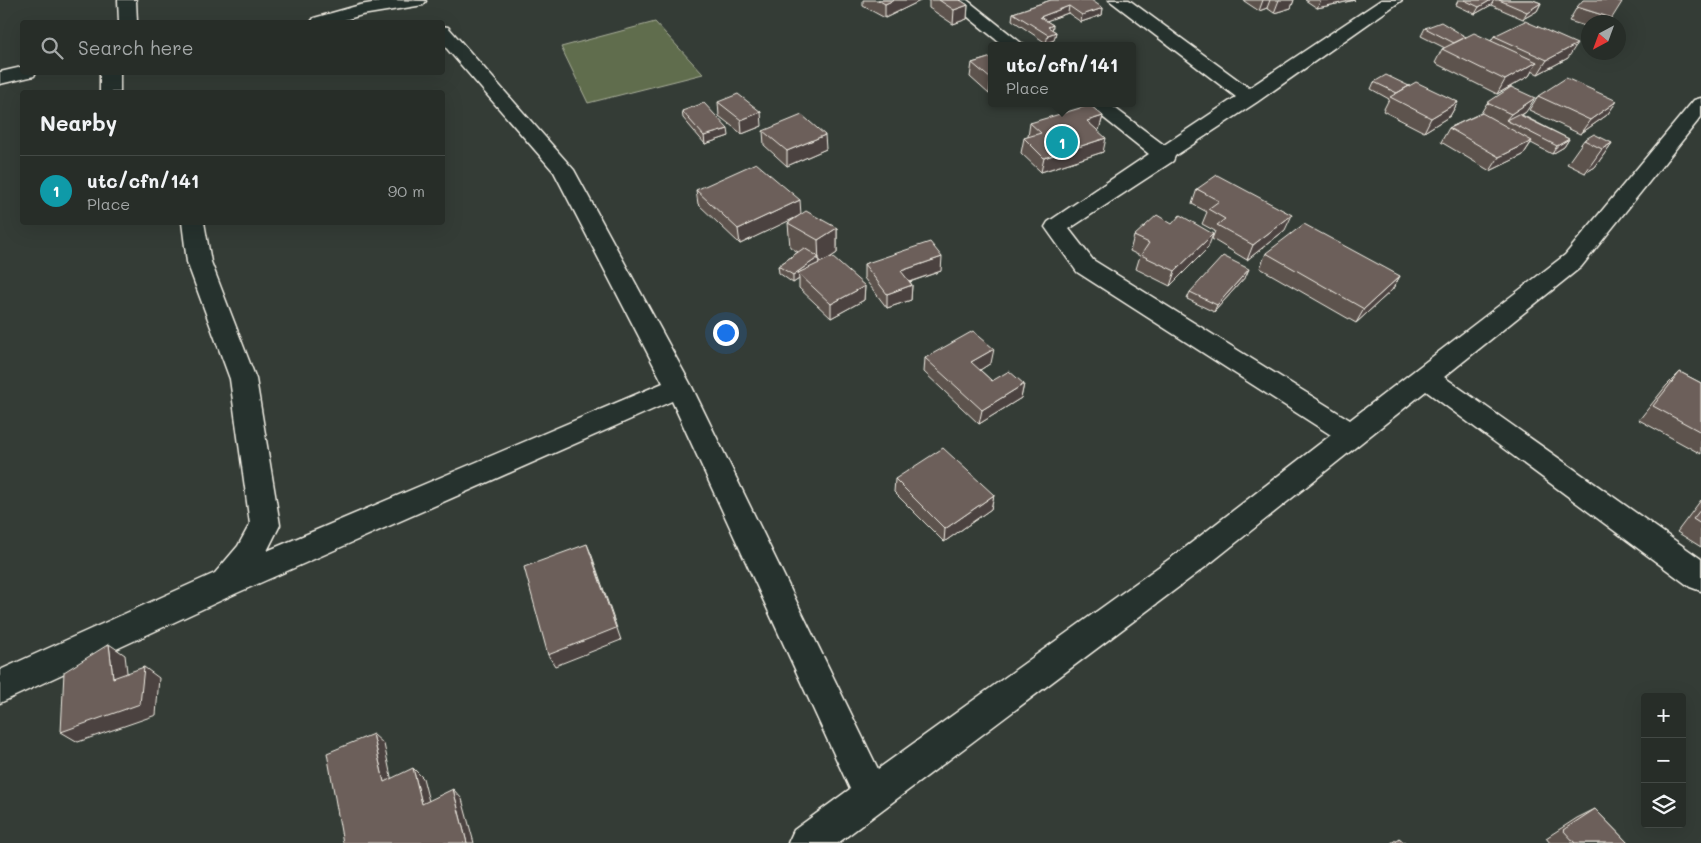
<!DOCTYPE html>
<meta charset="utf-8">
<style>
:root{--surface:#272d28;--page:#333934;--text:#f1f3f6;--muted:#a4a8a8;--line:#434945;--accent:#ea580c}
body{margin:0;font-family:Mali,sans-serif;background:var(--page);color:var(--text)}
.controls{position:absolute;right:15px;bottom:15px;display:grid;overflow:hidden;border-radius:5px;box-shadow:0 5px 20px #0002}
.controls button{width:45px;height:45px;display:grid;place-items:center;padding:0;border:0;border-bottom:1px solid var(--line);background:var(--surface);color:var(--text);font:25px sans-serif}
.compass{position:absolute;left:1581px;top:15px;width:45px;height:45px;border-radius:50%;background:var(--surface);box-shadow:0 5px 20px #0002;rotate:221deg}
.you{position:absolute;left:725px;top:332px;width:18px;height:18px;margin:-12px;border:4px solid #fff;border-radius:50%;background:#1a73e8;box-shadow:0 0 0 8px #1a73e833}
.badge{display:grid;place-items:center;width:32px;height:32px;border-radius:50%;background:var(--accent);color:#fff;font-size:16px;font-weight:700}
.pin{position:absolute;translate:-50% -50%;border:2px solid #fff;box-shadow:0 1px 5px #0006}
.popup{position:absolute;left:988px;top:42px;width:148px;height:65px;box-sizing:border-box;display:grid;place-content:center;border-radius:5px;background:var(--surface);filter:drop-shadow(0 1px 4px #0005);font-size:16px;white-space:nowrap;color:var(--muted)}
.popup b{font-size:19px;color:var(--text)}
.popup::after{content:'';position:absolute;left:50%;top:100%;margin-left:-10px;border:10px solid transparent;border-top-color:var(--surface)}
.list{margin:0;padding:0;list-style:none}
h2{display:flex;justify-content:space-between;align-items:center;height:65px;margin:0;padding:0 20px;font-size:21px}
h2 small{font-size:16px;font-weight:400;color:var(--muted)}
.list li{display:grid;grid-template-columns:32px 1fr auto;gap:15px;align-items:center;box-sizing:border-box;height:70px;padding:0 20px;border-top:1px solid var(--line)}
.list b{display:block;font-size:19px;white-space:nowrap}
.list p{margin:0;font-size:16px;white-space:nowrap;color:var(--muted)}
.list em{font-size:16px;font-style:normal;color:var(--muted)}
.icon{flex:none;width:28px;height:28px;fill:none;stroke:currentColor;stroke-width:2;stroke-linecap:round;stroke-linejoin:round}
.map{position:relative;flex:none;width:1701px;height:843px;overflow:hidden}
.search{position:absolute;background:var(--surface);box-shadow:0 5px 20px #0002;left:20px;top:20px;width:425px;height:55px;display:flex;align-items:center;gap:12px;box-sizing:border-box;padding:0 18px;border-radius:5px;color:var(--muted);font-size:19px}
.panel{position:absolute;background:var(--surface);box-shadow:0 5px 20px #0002;left:20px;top:90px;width:425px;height:135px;border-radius:5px}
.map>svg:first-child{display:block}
.green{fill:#606d4e;stroke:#aaaf9b}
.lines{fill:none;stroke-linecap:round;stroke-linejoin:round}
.minor-casing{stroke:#f4f1e8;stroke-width:3}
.minor{fill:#26332d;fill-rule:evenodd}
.wall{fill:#5d524d;stroke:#f4f1e8}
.shaded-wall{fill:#4c423f;stroke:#f4f1e8}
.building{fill:#6c5f5a;stroke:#f4f1e8}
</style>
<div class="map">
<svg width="1701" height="843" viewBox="0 0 1701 843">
<rect width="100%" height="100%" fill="#343c36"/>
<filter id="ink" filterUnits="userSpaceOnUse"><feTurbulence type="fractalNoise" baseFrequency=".02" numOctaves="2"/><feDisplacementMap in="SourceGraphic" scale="10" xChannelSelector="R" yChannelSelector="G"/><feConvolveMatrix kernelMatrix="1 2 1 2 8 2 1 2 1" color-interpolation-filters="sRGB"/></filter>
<g filter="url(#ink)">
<path class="green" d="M 655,22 L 703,74 L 588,103 L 561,47 Z"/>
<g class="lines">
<defs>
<path id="minor" d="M 118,0 L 136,0 L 137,22 L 119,22 Z
M 390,0 L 426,1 L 423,5 L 417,6 L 362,15 L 337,22 L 311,22 L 314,18 L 360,5 Z
M 947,0 L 967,0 L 1025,46 L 1004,46 Z
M 1109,0 L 1129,0 L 1249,88 L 1381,0 L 1402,0 L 1257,102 L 1175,156 L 1173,161 L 1069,229 L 1093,260 L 1350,420 L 1565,255 L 1694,100 L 1701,98 L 1701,117 L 1581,267 L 1444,377 L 1701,559 L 1701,591 L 1690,587 L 1426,391 L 1208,565 L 838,843 L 788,843 L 794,830 L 850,789 L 672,401 L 237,593 L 0,703 L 0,670 L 215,573 L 238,546 L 250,524 L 230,379 L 187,262 L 182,222 L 204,222 L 211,262 L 256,379 L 280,525 L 267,551 L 663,383 L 554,172 L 442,43 L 442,26 L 448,27 L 574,170 L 692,387 L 878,769 L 1186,547 L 1331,435 L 1077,272 L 1045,227 L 1048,222 L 1149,154 L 1085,103 L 1108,103 L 1164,145 L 1236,97 Z
M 22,67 L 22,72 L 36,72 L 34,76 L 0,84 L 0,72 Z
M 100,72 L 120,72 L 120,92 L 100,92 Z"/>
</defs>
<use href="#minor" class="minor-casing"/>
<use href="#minor" class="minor"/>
</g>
<path class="wall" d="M 863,0 L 922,0 L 885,18 L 863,6 Z
M 929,0 L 960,0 L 968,5 L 967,19 L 953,24 L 929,8 Z
M 1051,0 L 1103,8 L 1102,15 L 1081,22 L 1068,13 L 1046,21 L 1053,25 L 1052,30 L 1056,32 L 1054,40 L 1046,43 L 1012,20 L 1013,13 Z
M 1244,0 L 1294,0 L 1291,8 L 1274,13 L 1267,8 L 1259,11 L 1244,1 Z
M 1305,0 L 1355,0 L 1317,8 Z
M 1458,0 L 1533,0 L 1541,3 L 1537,11 L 1523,19 L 1491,5 L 1475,14 L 1456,5 Z
M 1577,7 L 1612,18 L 1609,22 L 1588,22 L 1588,27 L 1569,21 Z
M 1425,28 L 1466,37 L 1491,41 L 1494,36 L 1568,58 L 1538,74 L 1532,71 L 1529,76 L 1497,94 L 1435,63 L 1442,49 L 1445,48 L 1421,36 Z
M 992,57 L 992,93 L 989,94 L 970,77 L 972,63 Z
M 1374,82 L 1409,86 L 1458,102 L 1450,116 L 1424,132 L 1383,111 L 1389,99 L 1371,89 Z
M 1538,96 L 1617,101 L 1607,115 L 1580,134 L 1529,110 Z
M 718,102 L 762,126 L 742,134 L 719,116 Z
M 1487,103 L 1526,112 L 1522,115 L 1569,139 L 1564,147 L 1552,154 L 1531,143 L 1523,155 L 1490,171 L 1441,142 L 1449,128 L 1481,113 Z
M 682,111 L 729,136 L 705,144 L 683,118 Z
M 1103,116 L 1099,130 L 1098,131 L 1103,152 L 1041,172 L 1021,153 L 1024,138 L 1028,137 L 1030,123 Z
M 763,131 L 826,149 L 787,166 L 764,145 Z
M 1584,140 L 1612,143 L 1595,167 L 1585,173 L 1567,164 Z
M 1197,189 L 1285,230 L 1247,260 L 1212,239 L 1215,231 L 1202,224 L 1207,212 L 1192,204 Z
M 696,190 L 800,214 L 837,228 L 837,253 L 828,259 L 865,286 L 864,300 L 831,318 L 799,288 L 799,279 L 793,283 L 779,273 L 778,266 L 798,252 L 790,247 L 788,223 L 800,215 L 740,244 L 698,204 Z
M 1134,236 L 1208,248 L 1170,286 L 1136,269 L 1140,256 L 1130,251 Z
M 1266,253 L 1400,276 L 1392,290 L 1356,323 L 1260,268 Z
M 864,264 L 941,271 L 910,282 L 912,285 L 911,300 L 887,308 L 864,278 Z
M 1246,276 L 1214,312 L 1187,299 L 1190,292 Z
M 925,358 L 991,363 L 980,370 L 992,381 L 1024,384 L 1021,398 L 979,424 L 924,372 Z
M 1680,372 L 1701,383 L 1701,454 L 1639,420 L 1666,386 Z
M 895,479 L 994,495 L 991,509 L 944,542 L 894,492 Z
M 1701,500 L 1701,547 L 1677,532 Z
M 1595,809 L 1628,843 L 1550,843 L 1546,838 L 1577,818 Z
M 1399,838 L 1405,843 L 1391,843 Z"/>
<path class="shaded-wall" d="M 894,0 L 922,0 L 885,18 L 885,4 Z
M 1263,0 L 1270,0 L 1267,8 L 1259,11 Z
M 1279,0 L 1294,0 L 1291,8 L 1274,13 Z
M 1321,0 L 1355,0 L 1317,8 Z
M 1491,0 L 1494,0 L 1491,5 L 1475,14 L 1479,7 Z
M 1541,3 L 1537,11 L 1523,19 L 1527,12 Z
M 968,5 L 967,19 L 953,24 L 954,10 Z
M 1069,6 L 1068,13 L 1038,24 L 1040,17 Z
M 1103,8 L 1102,15 L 1081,22 L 1082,15 Z
M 1053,25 L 1052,33 L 1048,27 Z
M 1056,32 L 1054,40 L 1046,43 L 1048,35 Z
M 1577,44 L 1568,58 L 1538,74 L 1547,60 Z
M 1537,62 L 1529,76 L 1497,94 L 1505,80 Z
M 991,79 L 992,79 L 992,93 L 989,94 Z
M 1535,98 L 1526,112 L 1510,122 L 1506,120 L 1511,114 Z
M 1617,101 L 1607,115 L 1580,134 L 1590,120 Z
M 1458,102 L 1450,116 L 1424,132 L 1431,118 Z
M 761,112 L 762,126 L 742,134 L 741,120 Z
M 1103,116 L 1099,130 L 1084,135 L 1087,121 Z
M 728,129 L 729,136 L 705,144 L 704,136 Z
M 825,135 L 826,149 L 787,166 L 787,151 Z
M 1106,138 L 1103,152 L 1041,172 L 1044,158 Z
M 1569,139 L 1564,147 L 1552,154 L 1557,146 Z
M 1532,141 L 1523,155 L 1490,171 L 1499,157 Z
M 1612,143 L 1595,167 L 1585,173 L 1602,149 Z
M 800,200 L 801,215 L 740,244 L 738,229 Z
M 1292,215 L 1285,230 L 1247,260 L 1253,245 Z
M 837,228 L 837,253 L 819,265 L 818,240 Z
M 1213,234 L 1208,248 L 1170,286 L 1175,271 Z
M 819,257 L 819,265 L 798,273 L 799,279 L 793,283 L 793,275 Z
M 942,257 L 941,271 L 900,285 L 901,271 Z
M 1249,269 L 1246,276 L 1214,312 L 1217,305 Z
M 1400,276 L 1392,290 L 1356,323 L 1364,309 Z
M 912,285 L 911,300 L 887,308 L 887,294 Z
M 865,286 L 864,300 L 831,318 L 831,304 Z
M 994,349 L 991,363 L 969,377 L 971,362 Z
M 1024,384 L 1021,398 L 979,424 L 982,410 Z
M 994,495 L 991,509 L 944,542 L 945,529 Z
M 587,544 L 592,556 L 621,640 L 555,666 L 548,655 Z
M 109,644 L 125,655 L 129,689 L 113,678 Z
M 144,667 L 159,678 L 156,715 L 78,742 L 61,732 Z
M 373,734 L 384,744 L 394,791 L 384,782 Z
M 413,768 L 423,778 L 432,813 L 422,804 Z
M 453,789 L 462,799 L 474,843 L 467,843 Z"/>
<path class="building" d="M 878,0 L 894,0 L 885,4 Z
M 939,0 L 960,0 L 968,5 L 954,10 Z
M 1051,0 L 1091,0 L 1103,8 L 1082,15 L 1069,6 L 1040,17 L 1053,25 L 1048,27 L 1056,32 L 1048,35 L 1013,13 Z
M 1464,0 L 1491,0 L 1479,7 Z
M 1499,0 L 1533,0 L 1541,3 L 1527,12 Z
M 1583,0 L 1615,0 L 1622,2 L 1612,18 L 1577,7 Z
M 1525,21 L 1577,44 L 1547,60 L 1494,36 Z
M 1441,22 L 1466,37 L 1454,43 L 1425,28 Z
M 1474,33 L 1537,62 L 1505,80 L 1442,49 Z
M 992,57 L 992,79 L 991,79 L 972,63 Z
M 1386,75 L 1409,86 L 1397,93 L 1374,82 Z
M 1566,78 L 1617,101 L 1590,120 L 1538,96 Z
M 1416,82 L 1458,102 L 1431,118 L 1390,97 Z
M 1511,87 L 1535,98 L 1511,114 L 1487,103 Z
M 738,94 L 761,112 L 741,120 L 718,102 Z
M 704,103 L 728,129 L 704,136 L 682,111 Z
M 1090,105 L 1103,116 L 1087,121 L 1106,138 L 1044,158 L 1024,138 L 1041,133 L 1030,123 Z
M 1482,113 L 1532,141 L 1499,157 L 1449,128 Z
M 1518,114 L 1569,139 L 1557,146 L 1506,120 Z
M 802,115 L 825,135 L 787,151 L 763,131 Z
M 1594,134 L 1612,143 L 1602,149 L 1584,140 Z
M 756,163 L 800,200 L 738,229 L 696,190 Z
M 1217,175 L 1292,215 L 1253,245 L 1217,225 L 1225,219 L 1208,209 L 1219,201 L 1197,189 Z
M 806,211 L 837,228 L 818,240 L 788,223 Z
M 1157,215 L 1172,224 L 1180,215 L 1213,234 L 1175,271 L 1141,255 L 1149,243 L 1134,236 Z
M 1304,224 L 1400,276 L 1364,309 L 1266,253 Z
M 930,242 L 942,257 L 901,271 L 912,285 L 887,294 L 864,264 Z
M 804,248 L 819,257 L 793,275 L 778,266 Z
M 1223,256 L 1249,269 L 1217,305 L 1190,292 Z
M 832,257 L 865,286 L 831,304 L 798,273 Z
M 973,331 L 994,349 L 971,362 L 992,381 L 1009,371 L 1024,384 L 982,410 L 925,358 Z
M 1680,372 L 1701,383 L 1701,432 L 1653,406 Z
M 943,448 L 994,495 L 945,529 L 895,479 Z
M 1701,509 L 1701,524 L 1693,519 Z
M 587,544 L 616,628 L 548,655 L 524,567 Z
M 109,644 L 113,678 L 144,667 L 140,704 L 61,732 L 64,672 Z
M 373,734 L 384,782 L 413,768 L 422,804 L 453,789 L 467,843 L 343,843 L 327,753 Z
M 1595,809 L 1628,843 L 1575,843 L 1563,830 Z
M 1399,838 L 1405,843 L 1395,843 Z"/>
</g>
</svg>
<div class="controls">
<button>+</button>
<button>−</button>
<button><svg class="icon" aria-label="layers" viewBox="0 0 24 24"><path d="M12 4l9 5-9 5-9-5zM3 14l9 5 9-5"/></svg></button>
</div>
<svg class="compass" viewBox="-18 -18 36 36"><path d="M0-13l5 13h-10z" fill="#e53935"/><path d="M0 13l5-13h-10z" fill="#a4a8a8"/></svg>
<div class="you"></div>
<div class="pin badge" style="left:1062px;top:142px;background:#0f9aa8">1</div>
<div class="popup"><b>utc/cfn/141</b>Place</div>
<div class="search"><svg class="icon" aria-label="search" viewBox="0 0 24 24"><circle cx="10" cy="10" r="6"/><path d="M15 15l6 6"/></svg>Search here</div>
<section class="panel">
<h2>Nearby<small></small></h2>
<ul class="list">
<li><span class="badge" style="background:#0f9aa8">1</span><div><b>utc/cfn/141</b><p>Place</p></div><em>90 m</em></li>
</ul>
</section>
</div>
